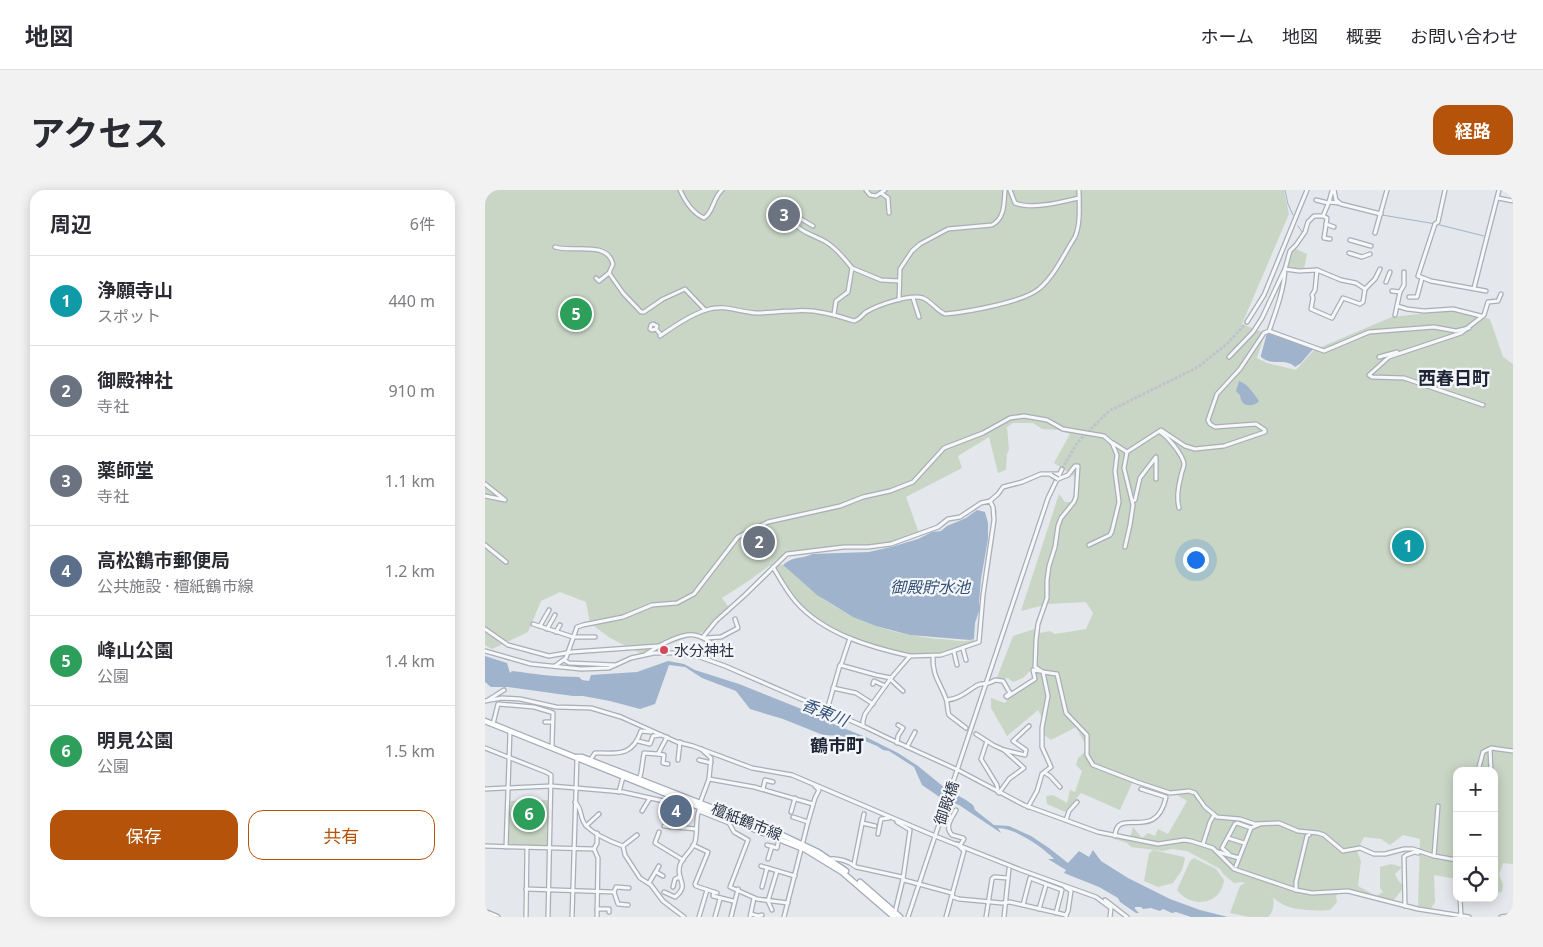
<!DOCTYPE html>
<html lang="ja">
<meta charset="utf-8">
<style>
body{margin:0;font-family:"Noto Sans","Noto Sans JP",sans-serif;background:#f2f2f3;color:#2b2b33}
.controls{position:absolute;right:15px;bottom:15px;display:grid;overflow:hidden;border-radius:10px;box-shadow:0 2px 12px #0003}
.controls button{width:45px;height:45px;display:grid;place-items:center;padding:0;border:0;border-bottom:1px solid #e1e1e2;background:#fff;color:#2b2b33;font:25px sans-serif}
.you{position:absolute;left:710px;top:369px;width:18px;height:18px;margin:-12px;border:4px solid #fff;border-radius:50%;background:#1a73e8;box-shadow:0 0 0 8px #1a73e833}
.badge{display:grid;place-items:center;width:32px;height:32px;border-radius:50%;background:#b45309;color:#fff;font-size:16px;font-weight:700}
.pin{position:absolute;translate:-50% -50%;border:2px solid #fff;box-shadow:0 1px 5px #0006}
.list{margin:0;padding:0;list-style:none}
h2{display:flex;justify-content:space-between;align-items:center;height:65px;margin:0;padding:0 20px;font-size:21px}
h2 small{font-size:16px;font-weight:400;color:#7c7c81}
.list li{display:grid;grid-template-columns:32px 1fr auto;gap:15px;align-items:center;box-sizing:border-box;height:90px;padding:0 20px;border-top:1px solid #e1e1e2}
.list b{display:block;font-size:19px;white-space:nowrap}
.list p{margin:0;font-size:16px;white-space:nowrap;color:#7c7c81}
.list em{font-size:16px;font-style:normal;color:#7c7c81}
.actions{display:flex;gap:10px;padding:15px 20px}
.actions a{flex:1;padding:11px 0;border:1px solid #b45309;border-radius:15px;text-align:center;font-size:18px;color:#b45309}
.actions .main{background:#b45309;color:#fff}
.icon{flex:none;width:28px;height:28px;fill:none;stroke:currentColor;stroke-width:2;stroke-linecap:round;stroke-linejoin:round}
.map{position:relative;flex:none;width:1028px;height:727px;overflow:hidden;border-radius:15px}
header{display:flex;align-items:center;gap:30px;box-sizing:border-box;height:70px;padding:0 25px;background:#fff;border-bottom:1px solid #e1e1e2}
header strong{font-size:24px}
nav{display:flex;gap:28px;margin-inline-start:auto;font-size:18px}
.intro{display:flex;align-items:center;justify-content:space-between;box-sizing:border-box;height:120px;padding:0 30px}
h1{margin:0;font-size:35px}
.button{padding:12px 22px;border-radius:15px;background:#b45309;color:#fff;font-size:18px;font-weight:700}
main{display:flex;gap:30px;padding:0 30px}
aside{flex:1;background:#fff;border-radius:15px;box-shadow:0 2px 12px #0003}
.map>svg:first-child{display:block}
.green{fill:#c9d6c5}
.water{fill:#9fb4cc}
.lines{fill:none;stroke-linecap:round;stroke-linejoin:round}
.stream{stroke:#9fb4cc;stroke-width:1}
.minor-tunnel{stroke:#bfc3cb;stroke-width:3;stroke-dasharray:3 1.5;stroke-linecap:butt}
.minor-casing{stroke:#a9aeb7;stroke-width:5.5}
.major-casing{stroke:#a3abb8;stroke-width:7}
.minor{stroke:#f7f8fa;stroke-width:3}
.major{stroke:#fff;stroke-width:4.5}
.minor-bridge-casing{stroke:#a9aeb7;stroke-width:5.5;stroke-linecap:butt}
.minor-bridge{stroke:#f7f8fa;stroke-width:3}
.poi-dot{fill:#d1495b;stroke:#f4f6f9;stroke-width:2}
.labels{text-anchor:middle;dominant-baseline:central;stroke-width:4.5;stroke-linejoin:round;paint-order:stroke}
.poi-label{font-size:15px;fill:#2b3445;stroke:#f4f6f9;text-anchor:start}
.street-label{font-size:15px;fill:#2b3445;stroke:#f4f6f9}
.water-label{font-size:16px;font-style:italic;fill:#34527a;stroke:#f4f6f9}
.quarter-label{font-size:18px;font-weight:bold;fill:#1d2536;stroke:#f4f6f9}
</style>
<header>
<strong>地図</strong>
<nav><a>ホーム</a><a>地図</a><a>概要</a><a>お問い合わせ</a></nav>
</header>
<div class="intro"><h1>アクセス</h1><a class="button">経路</a></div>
<main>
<aside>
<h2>周辺<small>6件</small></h2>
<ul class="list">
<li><span class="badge" style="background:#0f9aa8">1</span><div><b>浄願寺山</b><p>スポット</p></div><em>440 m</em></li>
<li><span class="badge" style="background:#6b7280">2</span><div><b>御殿神社</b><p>寺社</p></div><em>910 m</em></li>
<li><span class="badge" style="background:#6b7280">3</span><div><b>薬師堂</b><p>寺社</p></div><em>1.1 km</em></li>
<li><span class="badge" style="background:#5c6f8a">4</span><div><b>高松鶴市郵便局</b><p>公共施設 · 檀紙鶴市線</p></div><em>1.2 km</em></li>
<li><span class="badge" style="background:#2e9e5b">5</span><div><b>峰山公園</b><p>公園</p></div><em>1.4 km</em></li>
<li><span class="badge" style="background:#2e9e5b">6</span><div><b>明見公園</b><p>公園</p></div><em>1.5 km</em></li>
</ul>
<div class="actions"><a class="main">保存</a><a>共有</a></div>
</aside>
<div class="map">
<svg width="1028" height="727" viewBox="0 0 1028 727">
<rect width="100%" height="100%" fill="#e4e7ec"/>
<g class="green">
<path d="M0 0H799L804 24 757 134 780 143 772 168 782 173 811 180 829 160 907 127 970 120 1005 129 1018 167 1028 174V674L1018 673 1014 685 1018 694 1017 702 1009 703V581H972V689L949 685 950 712 945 720 933 717 935 649 918 645 905 655 896 649 879 647 872 661 876 671 873 696 891 706 898 702 895 698V677L906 674 917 677 910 684 913 690 919 697 908 711 856 700 851 706 852 712 845 720C831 721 806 721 794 712 788 708 786 704 778 701L788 706C789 714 789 721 783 727H764L745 723 755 696 760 693 756 692 749 693 738 684 735 679 702 661 687 659 678 661 646 657 642 653 627 648 645 649 648 637 657 648 663 643 670 646 673 639 683 644 702 611 684 600 649 589 635 620 596 603 580 622 562 614 561 606 568 605 582 613 585 600 590 602 597 581 591 575 593 568 603 559 591 537 566 550 559 545V531L553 520 522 546 506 518V508L520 513 524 508 551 489 546 480 538 488 528 492 523 488 511 490 528 446 550 439 555 443 565 441 570 444 601 439 608 423 601 412 563 414 536 421 574 304 580 312H586L590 304 589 286 569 273 585 244 573 240 557 239 548 233H528L522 237 524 260 522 264 521 280 513 283 504 247 473 266 477 278 421 307 434 343 411 351 387 357 342 358 296 367 265 390 237 408 246 420 221 441 157 464 125 448 105 433 101 412 75 402 56 411 43 442 7 459 0 455Z"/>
<polygon points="809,58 822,64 819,79 801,77 805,62"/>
<path d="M292 375H298C310 385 321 396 333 405 369 432 410 445 454 449 465 449 479 454 489 449L490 451 493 450V453C482 456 471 462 460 463 418 470 360 451 326 426 310 414 301 396 291 380Z"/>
<polygon points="64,610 63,655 22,655 24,611"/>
<polygon points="668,660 699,667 700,669 697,680 688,693 673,697 659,691 664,664"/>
<path d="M709 668 731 679 739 690C736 715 706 719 692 700L705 671Z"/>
</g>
<g class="water">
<path d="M782 143 828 159 816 173 810 177C800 167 788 177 776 167V165Z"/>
<path d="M754 191C762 193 769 204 774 211 770 216 764 216 759 214L756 210 755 205 751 201Z"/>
<path d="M492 320 500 322 503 333V349L496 389 494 413 495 418 490 433 489 449 485 450 425 445 391 436 368 427 332 405 298 375C310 365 315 370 327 364L384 362 406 357 433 349 447 342 456 341 462 336 481 328Z"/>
<path d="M0 466 22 473 25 483 27 481C50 484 72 487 94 487L97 490 104 491 106 485 152 482 183 471 199 474 210 480 254 494 319 520 334 528 383 548 413 563 433 576 460 598 481 610 488 615 490 620 509 635 524 636 546 646 564 658 583 673 594 661 604 667 608 660 616 671 643 688 685 709 715 720 743 727H706L691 722 687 723 678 719 675 721 666 718 658 719 656 717H650V719L654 723H651L635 712 633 708 614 697 579 683 581 680 563 669H569C558 657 530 638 513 638L516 643 474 615 456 608 437 595 429 577 404 561 398 560 392 556 380 551 356 546 338 545 298 529 265 519 251 501 217 488 200 477 184 475 170 514 155 519 125 511 98 506H88L23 497H6L0 492Z"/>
</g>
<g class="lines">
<g class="stream">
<polyline points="800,0 803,14 808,25"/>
<polyline points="897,25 951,34 999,46"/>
<polyline points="813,36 818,43"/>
<polyline points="496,312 505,310 506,308"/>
<polyline points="510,327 511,321"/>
<polyline points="455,333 461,328"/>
</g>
<polyline class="minor-tunnel" points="577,279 592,253 624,221 713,177 743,153 762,132"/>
<g class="minor-casing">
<g id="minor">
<path d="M195 0C200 11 207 23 219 28 228 23 228 8 237 0"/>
<polyline points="381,0 385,5 391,6 400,0"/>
<path d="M525 0 530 13C547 20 576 12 594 8"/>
<polyline points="849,0 851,10 856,14 896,24"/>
<polyline points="960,0 953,32 950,34 933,86 946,91 1001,101"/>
<polyline points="396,3 403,8 404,23"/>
<polyline points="1013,8 1028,11"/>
<polyline points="831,10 843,13"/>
<polyline points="844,12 847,1 849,1"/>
<polyline points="838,26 842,28 839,48 845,49"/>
<polyline points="841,34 849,37"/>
<path d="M328 36 311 26 306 27C313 43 328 44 341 52 351 58 360 69 367 78L363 102 351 111 349 124"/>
<polyline points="890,43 902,0"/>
<polyline points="865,50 886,56"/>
<path d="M70 57C87 63 122 50 128 74L124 83 138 103 156 122H159L178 109 200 99 220 120"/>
<polyline points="864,63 877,67 885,64"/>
<polyline points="367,78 396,90 414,91"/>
<polyline points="800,79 805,61 811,55 820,42 823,32 829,26 838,26 844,12 854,13"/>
<polyline points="832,80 830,100 827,105 828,108 826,119 847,128 858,108 875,114 878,112 880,99 890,89 895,79"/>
<polyline points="111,88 114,91 124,83"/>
<polyline points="901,92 905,82"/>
<polyline points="989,98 1014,0"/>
<polyline points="907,101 915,102 919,95 919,82"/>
<polyline points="924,107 932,107 937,88"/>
<polyline points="428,108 434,127"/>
<path d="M414 110 415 79 427 61 435 54 463 39 507 35C520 28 519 13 520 0"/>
<polyline points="912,116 922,119 939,121 968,119 996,126"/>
<polyline points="910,125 915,102"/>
<polyline points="762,132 779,105 822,0"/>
<polyline points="171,139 172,136 168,134 166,135 165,139 167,140 171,139 176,145"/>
<path d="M784 141C791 121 799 100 800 79L814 81 832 80 856 90 871 93 880 99"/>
<path d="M175 146C189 136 205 125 221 120 240 114 253 122 271 123 284 123 296 121 309 121 330 119 350 125 369 131 374 130 377 125 381 122 393 115 424 104 438 108 446 111 451 120 460 124 482 122 540 112 555 98 570 85 579 64 590 47 596 33 594 15 594 0"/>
<polyline points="744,167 768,142 777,128 799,81"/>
<polyline points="894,167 912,162"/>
<polyline points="998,215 919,188 887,187 884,185 904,167 976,143 999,125 1003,112 1013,111 1016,104"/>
<path d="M675 242C683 247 698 265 699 274 699 278 696 283 696 286 693 297 691 307 694 318"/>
<polyline points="628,253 642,262"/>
<polyline points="573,289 583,285 590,276 593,276 591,307 589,312 576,328 573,336 570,357 564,376 562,390 562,408 553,434 551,450 550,477 558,482 572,484 581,523 602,545 602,565 608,575 652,592 685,603 704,601 710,603 720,617 732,627 755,629 770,634 794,633 813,641 833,643 839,645 858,661 875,658 889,664 900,664 919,659 928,659 949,666 972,670"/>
<polyline points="0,294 20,310 0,306"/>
<polyline points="505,311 513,304 518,297 537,292 556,284 573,284"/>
<polyline points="648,311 650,310 655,288 671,267 671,289"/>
<polyline points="0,355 21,372"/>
<polyline points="640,357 645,335 648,315 639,278 642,262 676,240 700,256 710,259 739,256 780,242 780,240 771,234 730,237 725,234 723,230 732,204 755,179 779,143 784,141 839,161 884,142 949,137 971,141 984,138"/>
<path d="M288 377C295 389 302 402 311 412 339 444 385 457 425 466"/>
<polyline points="48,434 88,447"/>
<polyline points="55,436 64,420"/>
<polyline points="0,439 23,455 64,466 87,462 173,456"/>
<polyline points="62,439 70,425"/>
<polyline points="71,442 75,435"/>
<polyline points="88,447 110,447"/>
<polyline points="218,447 231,431 260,405 302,364 359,357 383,357 406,354 453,337 463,329 475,327 496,313 505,311 508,317 509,330 498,405 494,452 456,465 425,466 406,488 380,524 378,531 378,536"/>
<polyline points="220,448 236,447 253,438 250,429"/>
<polyline points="478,459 481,470"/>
<polyline points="0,461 46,474 96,479 124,478 146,468 169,463 188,463 212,466 240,476 378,536 405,549 473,580 539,615 613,642 673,654 699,650 706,651 728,658 749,679 811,700 827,703 863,701 933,719 984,727"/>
<polyline points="469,462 472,475"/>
<path d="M161 464C172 457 195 443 209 445 216 446 221 449 226 453"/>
<path d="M448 466C447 486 455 492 461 509 463 514 462 520 464 525L481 538"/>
<polyline points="79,470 84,473 130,475"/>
<polyline points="356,475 365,448"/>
<polyline points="70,476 81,468 92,437 98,435 138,427 167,415 192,413 209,404 253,347 283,332 355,316 378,307 405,301 428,292 459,258 498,243 525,228 539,226 562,230 578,239 619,246 627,253 632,265 630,281 634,312 627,341 625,345 604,355"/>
<polyline points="405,489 418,501"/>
<polyline points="388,494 389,491 400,496"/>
<polyline points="348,498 371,503 388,514"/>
<polyline points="3,510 19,500"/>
<path d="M462 510C474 509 481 502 491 496 496 492 502 496 510 490L518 491 525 503 521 506 522 507 550 489 548 480 555 481"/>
<polyline points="0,511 17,508 35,509 71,517 106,518 136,527 192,552 208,556 267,578 307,585 450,646 536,680 611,707 626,718 625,727"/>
<polyline points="342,520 355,475 391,485 406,488"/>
<polyline points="60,532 67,532"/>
<polyline points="8,534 13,514 49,517 66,522 68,523 67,557"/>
<polyline points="491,544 508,555 519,560 539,578 524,589 514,603"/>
<polyline points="153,551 165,554 168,546 176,545"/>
<polyline points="502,551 496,569 512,595 513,602"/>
<polyline points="412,553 413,546 418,538 413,535"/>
<polyline points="422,557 430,542"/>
<polyline points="0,558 61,582 66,585 63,727"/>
<polyline points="1005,559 1006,581"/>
<polyline points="519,560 540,565 541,560 528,551 544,536"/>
<polyline points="173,564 179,565 178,573 183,574"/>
<path d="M105 570 110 563C133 563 147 567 156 541L166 542"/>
<polyline points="193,570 195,552"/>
<polyline points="214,570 226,573"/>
<polyline points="993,581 998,562 1006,558 1028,561"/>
<polyline points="560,583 565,586 575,597"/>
<polyline points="154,589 156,583 159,563 173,564 182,547"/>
<polyline points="224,589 269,597 328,614"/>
<polyline points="0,599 66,596 91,598 138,602 201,616 203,616 204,612"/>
<polyline points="278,599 280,590 288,592"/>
<polyline points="134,602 138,587"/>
<path d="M90 612C96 617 95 624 98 631 103 642 126 652 138 656L140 665 155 688 166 695 178 711 199 727"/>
<polyline points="215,613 224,589 226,568 216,559"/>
<polyline points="543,617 552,601 557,584 566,577 557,557 557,538 563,506 558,482"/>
<path d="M471 620C467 628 459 637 467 645L478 648 479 649 475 655"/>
<polyline points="157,621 165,608"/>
<polyline points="214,621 244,633 249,642 263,650 245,697 272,709 303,713"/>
<polyline points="306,622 310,608"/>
<polyline points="308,627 323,632"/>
<polyline points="581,630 584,621 592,612"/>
<polyline points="1009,631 1009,651"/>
<polyline points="377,633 390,636"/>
<polyline points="101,636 114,624"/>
<polyline points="179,636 211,639"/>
<polyline points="185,637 189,614"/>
<polyline points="174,642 170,653 198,670"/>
<polyline points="393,644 396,629 404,628"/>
<path d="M630 646C632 615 671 654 681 607L656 599"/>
<polyline points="743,648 759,653"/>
<polyline points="718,654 725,632 729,625"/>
<polyline points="208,655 223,662 210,694 211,696 232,703"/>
<polyline points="282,655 292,658 294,648"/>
<polyline points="0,656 109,659 113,668 112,727"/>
<polyline points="138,656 152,645"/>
<polyline points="21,657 25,541"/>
<polyline points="109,659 112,653 112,643"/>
<polyline points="733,662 754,668"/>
<polyline points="744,664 737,658 750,634 752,633 766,638 775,634"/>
<polyline points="949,666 953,616"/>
<polyline points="283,669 287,656"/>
<path d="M344 669C353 668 364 671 371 677L417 687 419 690 467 703 468 707 474 709 517 713 525 712 581 725V727"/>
<polyline points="369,674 379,624"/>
<polyline points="276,676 310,686"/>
<polyline points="751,676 766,638"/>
<polyline points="171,682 178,686"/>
<polyline points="164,693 174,676"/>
<polyline points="188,697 190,689 195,687"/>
<polyline points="277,697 282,678"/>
<polyline points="580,697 586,701 583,721 581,725"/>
<polyline points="41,699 129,702 131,697 144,698"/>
<polyline points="811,700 811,692 822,646 824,645"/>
<polyline points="129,702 133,714 143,715"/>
<path d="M179 702 190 707C206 694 190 690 195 675 198 666 207 661 210 652 213 641 210 630 214 620"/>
<polyline points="229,702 228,706 248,711"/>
<polyline points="975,708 976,726"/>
<polyline points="620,710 642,727"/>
<polyline points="538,715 545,688 577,700 571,723"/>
<polyline points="920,716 919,667 921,665 930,662 933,663 934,661"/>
<polyline points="112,719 124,719 124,722"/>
<polyline points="554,719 561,695"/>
<polyline points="287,720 283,711 292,681"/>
<polyline points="410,722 418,689 425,640 412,632"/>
<polyline points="266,724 273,726 277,725"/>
<polyline points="41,727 42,657"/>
<polyline points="87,727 92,568"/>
<polyline points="214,727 222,700"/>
<polyline points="230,727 235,709"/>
<polyline points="246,727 253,699"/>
<polyline points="265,727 269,708"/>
<polyline points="299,727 323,632 330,608 334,600 330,596"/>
<polyline points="423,727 563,308 577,279"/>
<polyline points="461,727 479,661 472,654"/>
<polyline points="501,727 507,689 509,687 523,688"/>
<polyline points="519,727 524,679"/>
<polyline points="1016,727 1028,725"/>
</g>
</g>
<g class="major-casing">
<g id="major">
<polyline points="0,531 321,660 357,682 409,727"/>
<polyline points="92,567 97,567 297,645 333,662 361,681"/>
<polyline points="375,692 415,727"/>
<polyline points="0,722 12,727"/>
</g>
</g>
<use href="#minor" class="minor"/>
<use href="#major" class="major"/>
<g class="minor-bridge-casing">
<polyline id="minor-bridge" points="566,285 573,289"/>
</g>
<use href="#minor-bridge" class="minor-bridge"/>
</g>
<circle class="poi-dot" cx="179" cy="460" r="5"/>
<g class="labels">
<g class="poi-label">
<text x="189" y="460">水分神社</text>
</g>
<g class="street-label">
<text transform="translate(461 613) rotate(-71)">御殿橋</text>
<text transform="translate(262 631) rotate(22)">檀紙鶴市線</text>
</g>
<g class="water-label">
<text x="445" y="397">御殿貯水池</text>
<text transform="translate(340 522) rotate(22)">香東川</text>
</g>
<g class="quarter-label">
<text x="969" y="188">西春日町</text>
<text x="352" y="555">鶴市町</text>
</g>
</g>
</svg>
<div class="controls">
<button>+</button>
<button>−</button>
<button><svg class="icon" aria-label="locate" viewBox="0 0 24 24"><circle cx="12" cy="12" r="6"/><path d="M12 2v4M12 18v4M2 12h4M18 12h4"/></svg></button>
</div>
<div class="you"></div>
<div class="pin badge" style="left:923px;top:356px;background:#0f9aa8">1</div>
<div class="pin badge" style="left:274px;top:352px;background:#6b7280">2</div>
<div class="pin badge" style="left:299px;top:25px;background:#6b7280">3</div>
<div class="pin badge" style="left:191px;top:621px;background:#5c6f8a">4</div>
<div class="pin badge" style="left:91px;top:124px;background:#2e9e5b">5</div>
<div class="pin badge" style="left:44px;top:624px;background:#2e9e5b">6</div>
</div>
</main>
